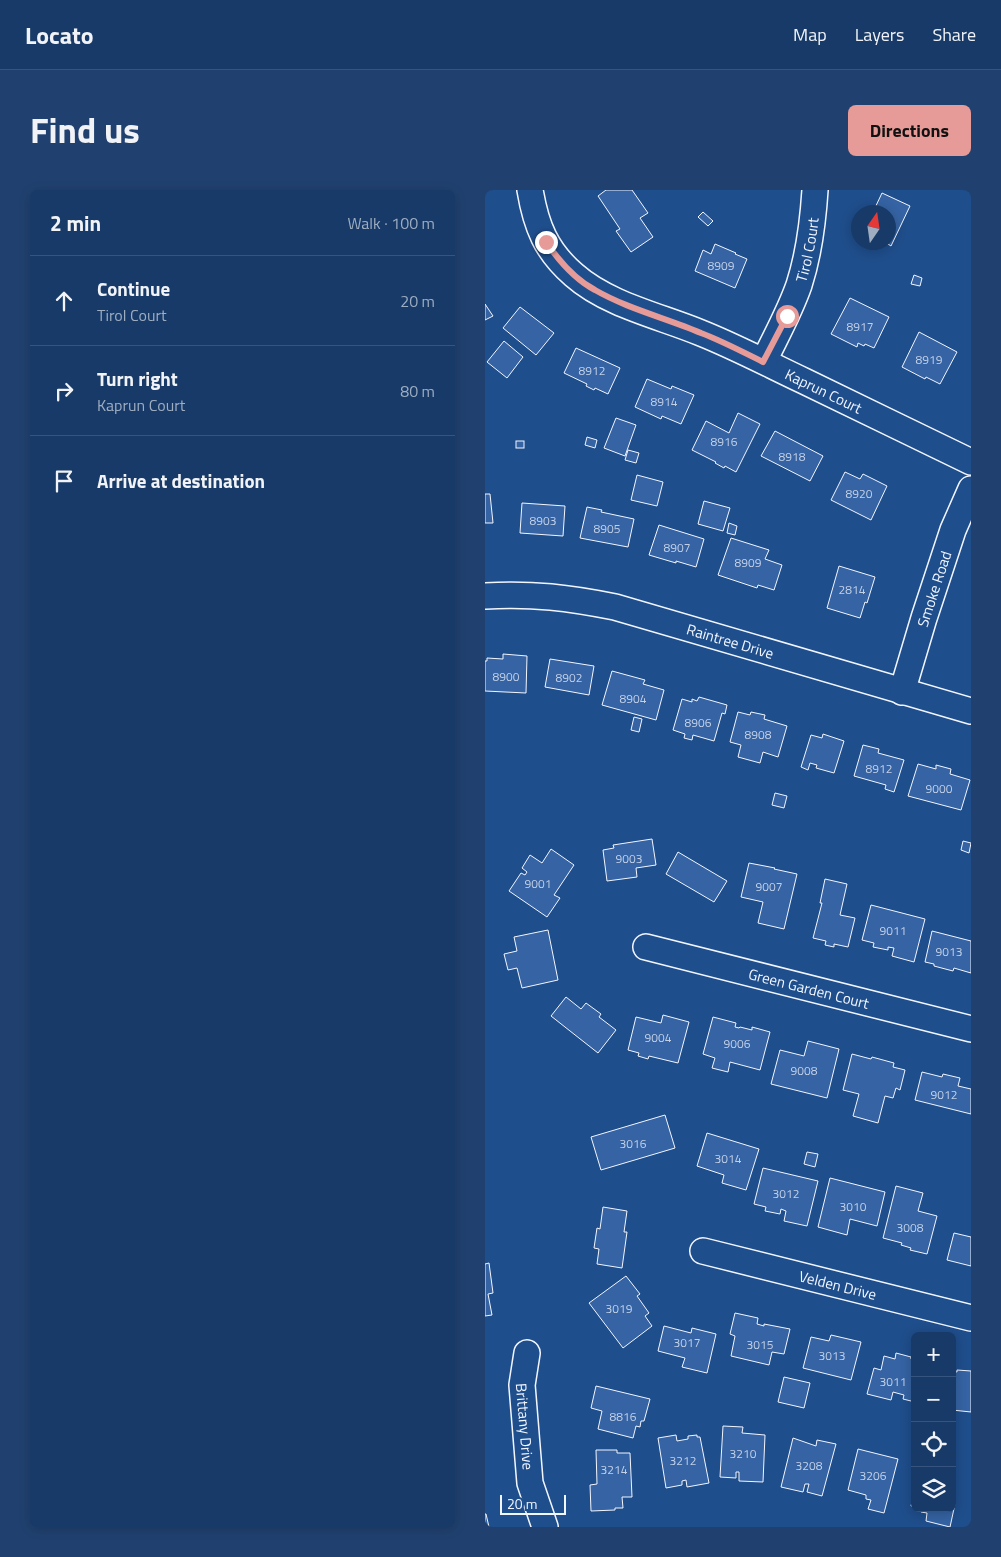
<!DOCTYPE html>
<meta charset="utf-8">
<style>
body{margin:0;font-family:"Titillium Web",sans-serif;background:#20416f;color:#f1f3f6}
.controls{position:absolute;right:15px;bottom:15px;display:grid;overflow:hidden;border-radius:8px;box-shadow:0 2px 12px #0003}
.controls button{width:45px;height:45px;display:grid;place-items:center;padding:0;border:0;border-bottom:1px solid #36547d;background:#173a69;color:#f1f3f6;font:25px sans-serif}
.compass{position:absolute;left:366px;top:15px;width:45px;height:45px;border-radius:50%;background:#173a69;box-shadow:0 2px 12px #0003;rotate:13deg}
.scale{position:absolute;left:15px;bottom:12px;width:66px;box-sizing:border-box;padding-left:5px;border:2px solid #f2f6ff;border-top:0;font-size:14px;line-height:18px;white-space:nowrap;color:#f2f6ff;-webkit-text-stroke:4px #1f4e8c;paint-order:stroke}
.stop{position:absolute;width:15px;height:15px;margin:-11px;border:4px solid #e69b98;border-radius:50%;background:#fff}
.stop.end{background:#e69b98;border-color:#fff;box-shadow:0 1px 5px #0008}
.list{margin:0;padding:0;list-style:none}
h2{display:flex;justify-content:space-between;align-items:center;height:65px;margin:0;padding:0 20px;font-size:21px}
h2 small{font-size:16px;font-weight:400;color:#9eadc0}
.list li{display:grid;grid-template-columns:32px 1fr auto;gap:15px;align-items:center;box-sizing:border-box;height:90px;padding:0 20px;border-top:1px solid #36547d}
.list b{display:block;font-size:19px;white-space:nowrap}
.list p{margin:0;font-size:16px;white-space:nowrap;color:#9eadc0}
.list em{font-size:16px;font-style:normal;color:#9eadc0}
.icon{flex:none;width:28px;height:28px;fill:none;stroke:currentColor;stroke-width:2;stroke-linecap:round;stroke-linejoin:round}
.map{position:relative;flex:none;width:486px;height:1337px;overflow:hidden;border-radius:8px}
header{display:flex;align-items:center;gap:30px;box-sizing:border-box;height:70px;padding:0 25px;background:#173a69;border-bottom:1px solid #36547d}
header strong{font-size:24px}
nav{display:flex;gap:28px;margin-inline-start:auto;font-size:18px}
.intro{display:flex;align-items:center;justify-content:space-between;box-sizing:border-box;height:120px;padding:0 30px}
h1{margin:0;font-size:35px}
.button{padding:12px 22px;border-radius:8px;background:#e69b98;color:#111;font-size:18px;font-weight:700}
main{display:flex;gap:30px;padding:0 30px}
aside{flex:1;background:#173a69;border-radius:8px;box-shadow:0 2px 12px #0003}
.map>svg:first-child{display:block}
.building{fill:#3563a3;stroke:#f2f6ff}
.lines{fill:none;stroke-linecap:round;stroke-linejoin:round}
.minor-casing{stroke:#f2f6ff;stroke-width:28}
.minor{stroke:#1f4e8c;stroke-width:25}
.route{stroke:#e69b98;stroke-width:6}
.labels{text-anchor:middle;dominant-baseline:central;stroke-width:4;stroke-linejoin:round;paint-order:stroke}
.number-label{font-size:12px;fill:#c3d1e8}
.street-label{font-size:15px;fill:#f2f6ff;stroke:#1f4e8c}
</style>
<header>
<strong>Locato</strong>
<nav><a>Map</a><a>Layers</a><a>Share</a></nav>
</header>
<div class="intro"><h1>Find us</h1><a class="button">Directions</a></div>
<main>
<aside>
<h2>2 min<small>Walk · 100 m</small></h2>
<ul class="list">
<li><svg class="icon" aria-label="ahead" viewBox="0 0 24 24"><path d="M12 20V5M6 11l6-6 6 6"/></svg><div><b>Continue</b><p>Tirol Court</p></div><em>20 m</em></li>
<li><svg class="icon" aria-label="right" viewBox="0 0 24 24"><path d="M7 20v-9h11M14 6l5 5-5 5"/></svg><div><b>Turn right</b><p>Kaprun Court</p></div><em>80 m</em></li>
<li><svg class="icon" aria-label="arrive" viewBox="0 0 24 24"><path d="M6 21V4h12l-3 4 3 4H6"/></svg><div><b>Arrive at destination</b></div></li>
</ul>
</aside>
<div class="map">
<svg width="486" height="1337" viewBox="0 0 486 1337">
<rect width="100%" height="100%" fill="#1f4e8c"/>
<g class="building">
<polygon points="121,0 147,0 163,23 155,28 168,47 146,62 131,41 135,39 113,6"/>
<polygon points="397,3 425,16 406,56 400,52 403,52 403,22 388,22"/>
<polygon points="218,22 228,31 223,36 213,27"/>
<polygon points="230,54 251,63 250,64 262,69 250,98 210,81 218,60 226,64"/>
<polygon points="429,85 437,88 435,96 426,94"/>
<polygon points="365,108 404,127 389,158 380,154 379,156 373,153 372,157 346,144"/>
<polygon points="0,114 8,126 0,130"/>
<polygon points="35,117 69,143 51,165 18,138"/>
<polygon points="434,142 472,162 455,194 441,187 440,189 417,177"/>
<polygon points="19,151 38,167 22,188 2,172"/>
<polygon points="91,158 135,178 123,204 110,198 109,200 101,196 102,194 79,183"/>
<polygon points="162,189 186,199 187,196 209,205 196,234 177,226 176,229 150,217"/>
<polygon points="253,223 275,234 251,282 240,276 239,278 230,273 231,272 207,260 221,231 244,243"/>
<polygon points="131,228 151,235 140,266 119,258"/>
<polygon points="290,241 338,266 325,291 276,266"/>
<polygon points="102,247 112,250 110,258 100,255"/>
<rect x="31" y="251" width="8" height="7"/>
<polygon points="143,260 154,263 151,273 140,270"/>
<polygon points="360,282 375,289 378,284 402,296 386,330 346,310"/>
<polygon points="152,285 178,292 172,316 146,310"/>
<polygon points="0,304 5,304 8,333 0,333"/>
<polygon points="219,311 245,318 238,341 213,334"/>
<polygon points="37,313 80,316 78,346 35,343"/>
<polygon points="102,317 117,320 116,322 149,329 143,357 95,348"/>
<polygon points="244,333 252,336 250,345 242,343"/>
<polygon points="174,335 219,349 211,377 191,371 191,373 164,365"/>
<polygon points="246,348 284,360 280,369 297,375 289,400 273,395 272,398 233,385"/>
<polygon points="354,376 390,387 382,413 380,412 375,428 342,418"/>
<polygon points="18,464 42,466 41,503 0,501 0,471 2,471 2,468 18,469"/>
<polygon points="65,469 109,476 104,505 60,497"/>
<polygon points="127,481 160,490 158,494 179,500 171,530 117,515"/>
<polygon points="214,507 242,515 240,524 237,523 229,551 208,545 207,550 199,548 200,544 188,540 197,509 207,512 207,509 212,511"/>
<polygon points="253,522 265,525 266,522 280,525 279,529 302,536 293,567 278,562 275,573 253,567 256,555 245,552"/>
<polygon points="149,527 157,529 154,542 146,540"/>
<polygon points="338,544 359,551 349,583 331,578 332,575 325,573 323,580 316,577 326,545 337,548"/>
<polygon points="378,555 394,559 393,563 419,570 409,602 400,599 401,595 369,586"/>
<polygon points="433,574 451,579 451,575 466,579 465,584 485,590 476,620 423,606"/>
<polygon points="290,603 302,606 299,618 287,615"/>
<polygon points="167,649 171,675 151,678 152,687 122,691 118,660 129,658 128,655"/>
<polygon points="478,651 486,653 484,663 476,660"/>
<polygon points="66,659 89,675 69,705 75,708 62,727 24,701 36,683 40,685 42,682 37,678 45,665 57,673"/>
<polygon points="193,662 242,691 229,712 181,684"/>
<polygon points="264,673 290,678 289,679 312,684 299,739 273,733 278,712 256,707"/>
<polygon points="340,689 362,694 355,725 370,728 363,757 349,754 349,757 340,755 341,751 328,748 337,713 335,713"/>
<polygon points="386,715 440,729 429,772 407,766 409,758 403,757 403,760 388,757 389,753 377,750"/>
<polygon points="63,740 73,790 37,798 32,778 23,780 19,764 32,761 29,747"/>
<polygon points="447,741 486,751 486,783 469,778 468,781 449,776 449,774 440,772"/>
<polygon points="81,807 96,819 101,813 116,824 114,827 131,840 113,863 66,826"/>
<polygon points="178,825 204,832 193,873 164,866 163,869 153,866 154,863 143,860 151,827 176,833"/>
<polygon points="228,827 251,833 250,837 254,838 255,837 267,840 267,837 285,842 275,880 245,872 243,882 227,878 230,868 218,864"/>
<polygon points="323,851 354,859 342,908 286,894 295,860 319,866"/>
<polygon points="367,864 386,869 387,867 409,873 408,877 420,880 415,900 411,898 408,908 400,906 393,933 368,926 374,904 358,900"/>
<polygon points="437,882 457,887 458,884 475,888 473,896 486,899 486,924 430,910"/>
<polygon points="180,925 190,958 116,980 106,947"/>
<polygon points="222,943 274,959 261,1000 237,993 239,985 212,976"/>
<polygon points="322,962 333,964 330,977 319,974"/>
<polygon points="278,978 333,991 322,1036 299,1031 301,1021 296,1019 295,1024 280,1021 281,1017 269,1014"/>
<polygon points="345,988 400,1002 392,1036 365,1029 362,1045 333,1037"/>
<polygon points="411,996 438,1003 433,1021 452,1026 442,1064 425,1060 426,1058 416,1055 417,1053 398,1048"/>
<polygon points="118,1017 142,1021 139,1042 142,1042 137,1078 112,1074 114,1059 109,1058 112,1038 115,1039"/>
<polygon points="469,1043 486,1047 486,1076 462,1070"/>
<polygon points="4,1073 8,1103 3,1104 7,1125 0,1126 0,1074"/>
<polygon points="141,1086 155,1104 152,1106 164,1123 160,1126 167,1136 138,1158 104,1113"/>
<polygon points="250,1123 273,1128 272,1134 279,1136 279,1134 305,1139 299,1164 287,1162 284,1175 246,1166 250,1146 245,1144"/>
<polygon points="179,1136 206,1143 207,1138 231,1144 222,1183 197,1177 200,1168 173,1161"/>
<polygon points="346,1145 376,1152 366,1190 318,1178 326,1147 344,1151"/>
<polygon points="411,1163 426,1167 426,1169 430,1170 430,1212 418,1209 419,1205 408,1202 406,1210 382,1204 389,1178 396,1180 399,1166 410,1169"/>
<polygon points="472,1180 486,1181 486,1222 467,1220 467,1181 472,1182"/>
<polygon points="299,1187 325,1193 319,1218 293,1212"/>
<polygon points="111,1196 165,1209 159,1231 156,1231 155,1237 151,1236 148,1248 113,1239 117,1221 106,1218"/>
<polygon points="238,1236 258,1237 257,1243 280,1245 278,1292 254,1291 254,1282 251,1282 251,1288 235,1287"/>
<polygon points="191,1245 192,1251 203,1249 203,1246 212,1245 212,1247 215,1247 224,1293 202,1297 201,1290 197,1291 197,1295 181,1298 173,1248"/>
<polygon points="308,1248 331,1256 332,1250 351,1254 337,1306 322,1302 324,1294 320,1294 318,1302 296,1297"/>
<polygon points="373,1259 413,1269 399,1323 383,1319 386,1310 381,1309 381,1305 363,1300"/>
<polygon points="111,1260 132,1260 132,1263 145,1263 147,1307 137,1307 138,1318 130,1318 130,1320 106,1321 105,1295 112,1294"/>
<polygon points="430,1298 430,1317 426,1316"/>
<polygon points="467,1314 470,1314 465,1337 441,1331 442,1323 436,1322 436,1318 467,1318"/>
<polygon points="0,1324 1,1324 4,1337 0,1337"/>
</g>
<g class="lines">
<g class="minor-casing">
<g id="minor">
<path id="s1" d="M45 0C51 36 61 61 89 85 123 115 175 126 216 143 251 157 285 175 319 191 375 218 430 245 486 272"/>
<path id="s2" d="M279 171C291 146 305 121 314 95 324 64 328 32 330 0"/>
<path id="s3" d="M0 406C47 403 85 408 130 417L486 521"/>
<path id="s4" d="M417 502 439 428 468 340 486 299"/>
<path id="s5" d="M161 757 486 839"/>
<path id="s6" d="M218 1061 486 1128"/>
<path id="s7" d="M42 1163 37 1195 45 1293 60 1337"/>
</g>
</g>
<use href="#minor" class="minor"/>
</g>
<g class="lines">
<path class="route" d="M61 52C74 71 89 89 110 100 143 119 181 128 216 143 237 151 258 162 278 172L302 126"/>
</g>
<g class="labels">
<g class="number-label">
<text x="236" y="75">8909</text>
<text x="375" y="136">8917</text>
<text x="444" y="169">8919</text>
<text x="107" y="180">8912</text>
<text x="179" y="211">8914</text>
<text x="239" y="251">8916</text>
<text x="307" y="266">8918</text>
<text x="374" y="303">8920</text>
<text x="58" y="330">8903</text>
<text x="122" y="338">8905</text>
<text x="192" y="357">8907</text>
<text x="263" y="372">8909</text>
<text x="367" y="399">2814</text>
<text x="21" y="486">8900</text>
<text x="84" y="487">8902</text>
<text x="148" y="508">8904</text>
<text x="213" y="532">8906</text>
<text x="273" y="544">8908</text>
<text x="394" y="578">8912</text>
<text x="454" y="598">9000</text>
<text x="144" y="668">9003</text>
<text x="53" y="693">9001</text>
<text x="284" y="696">9007</text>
<text x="408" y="740">9011</text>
<text x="464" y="761">9013</text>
<text x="173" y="847">9004</text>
<text x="252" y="853">9006</text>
<text x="319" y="880">9008</text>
<text x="459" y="904">9012</text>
<text x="148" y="953">3016</text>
<text x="243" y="968">3014</text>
<text x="301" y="1003">3012</text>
<text x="368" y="1016">3010</text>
<text x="425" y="1037">3008</text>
<text x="134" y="1118">3019</text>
<text x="202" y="1152">3017</text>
<text x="275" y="1154">3015</text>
<text x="347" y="1165">3013</text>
<text x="408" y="1191">3011</text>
<text x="138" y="1226">8816</text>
<text x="258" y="1263">3210</text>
<text x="198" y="1270">3212</text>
<text x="324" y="1275">3208</text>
<text x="129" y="1279">3214</text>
<text x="388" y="1285">3206</text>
</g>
<g class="street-label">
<text stroke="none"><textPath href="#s2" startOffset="120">Tirol Court</textPath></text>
<text stroke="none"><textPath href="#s1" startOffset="374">Kaprun Court</textPath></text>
<text stroke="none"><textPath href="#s4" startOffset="108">Smoke Road</textPath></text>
<text stroke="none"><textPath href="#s3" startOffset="251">Raintree Drive</textPath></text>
<text stroke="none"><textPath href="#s5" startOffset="168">Green Garden Court</textPath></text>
<text stroke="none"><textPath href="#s6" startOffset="139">Velden Drive</textPath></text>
<text stroke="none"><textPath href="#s7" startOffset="74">Brittany Drive</textPath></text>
</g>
</g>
</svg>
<div class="controls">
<button>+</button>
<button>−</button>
<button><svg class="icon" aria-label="locate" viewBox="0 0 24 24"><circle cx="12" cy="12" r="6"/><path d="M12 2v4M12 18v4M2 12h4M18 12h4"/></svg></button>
<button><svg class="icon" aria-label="layers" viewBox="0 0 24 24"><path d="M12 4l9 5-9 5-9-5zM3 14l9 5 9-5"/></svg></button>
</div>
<svg class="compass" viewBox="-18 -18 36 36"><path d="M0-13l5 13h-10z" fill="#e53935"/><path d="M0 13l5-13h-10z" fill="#9eadc0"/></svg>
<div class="scale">20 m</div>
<div class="stop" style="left:302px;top:126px"></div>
<div class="stop end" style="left:61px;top:52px"></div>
</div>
</main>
